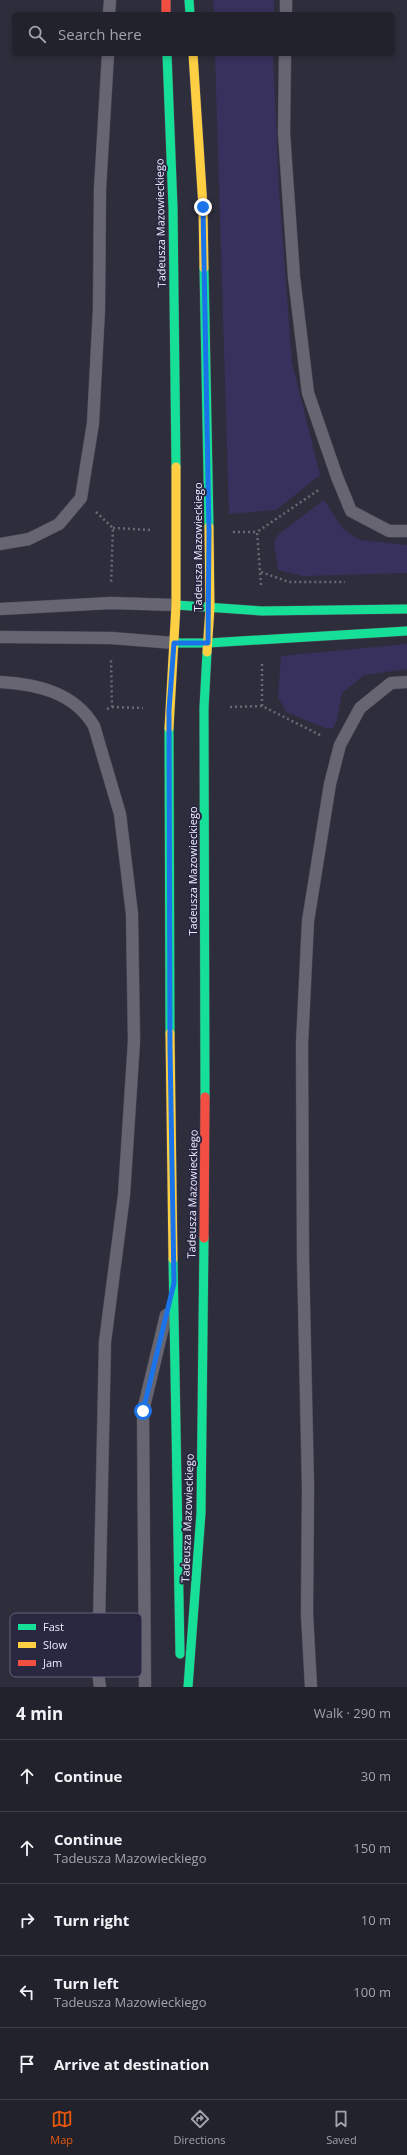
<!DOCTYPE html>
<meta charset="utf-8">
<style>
body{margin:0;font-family:"Open Sans",sans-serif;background:#2e2f38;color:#f1f3f6}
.stop{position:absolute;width:12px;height:12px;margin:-9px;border:3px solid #1a73e8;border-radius:50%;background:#fff}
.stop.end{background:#1a73e8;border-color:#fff;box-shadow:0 1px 4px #0008}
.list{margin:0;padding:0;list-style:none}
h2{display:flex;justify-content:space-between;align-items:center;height:52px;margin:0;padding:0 16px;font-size:17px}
h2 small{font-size:13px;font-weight:400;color:#a2a4a9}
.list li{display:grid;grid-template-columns:26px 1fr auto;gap:12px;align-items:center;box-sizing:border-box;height:72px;padding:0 16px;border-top:1px solid #3f3f48}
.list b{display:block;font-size:15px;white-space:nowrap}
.list p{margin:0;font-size:13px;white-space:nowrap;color:#a2a4a9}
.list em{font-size:13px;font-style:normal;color:#a2a4a9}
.icon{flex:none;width:22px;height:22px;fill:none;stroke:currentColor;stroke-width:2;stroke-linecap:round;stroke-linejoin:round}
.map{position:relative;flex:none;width:407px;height:1687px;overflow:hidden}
.search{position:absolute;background:#22222c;box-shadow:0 2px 6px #0003;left:12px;right:12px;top:12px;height:44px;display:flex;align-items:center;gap:10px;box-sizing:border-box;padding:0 14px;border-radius:6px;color:#a2a4a9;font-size:15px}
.sheet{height:412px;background:#22222c}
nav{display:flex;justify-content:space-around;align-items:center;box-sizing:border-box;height:56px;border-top:1px solid #3f3f48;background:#22222c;font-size:11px;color:#a2a4a9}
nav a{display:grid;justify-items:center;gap:2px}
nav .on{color:#ea580c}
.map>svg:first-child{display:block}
.green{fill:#38315d}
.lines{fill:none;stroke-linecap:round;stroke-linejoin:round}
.lane-casing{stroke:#4b4a56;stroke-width:13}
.fast-casing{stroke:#4b4a56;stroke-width:10}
.slow-casing{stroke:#4b4a56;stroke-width:10}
.jam-casing{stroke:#4b4a56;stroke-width:10}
.path{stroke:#6a6974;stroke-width:2.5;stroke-dasharray:2 3;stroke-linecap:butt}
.lane{stroke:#666571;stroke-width:12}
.fast{stroke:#16e098;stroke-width:9}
.slow{stroke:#ffcf43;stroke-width:9}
.jam{stroke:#f24e42;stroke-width:9}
.route{stroke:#1a73e8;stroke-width:5}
.labels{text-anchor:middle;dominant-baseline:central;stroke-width:4;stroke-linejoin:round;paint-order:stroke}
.street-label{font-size:11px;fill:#eeedff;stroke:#2a2741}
.key{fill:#2a2741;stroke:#65627a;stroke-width:1}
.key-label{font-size:11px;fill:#eeedff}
</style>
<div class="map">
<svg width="407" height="1687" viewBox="0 0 407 1687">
<rect width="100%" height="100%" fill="#2e2d3b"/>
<g class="green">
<polygon points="213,0 274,0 274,14 214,14"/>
<polygon points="215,54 273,54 279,190 292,363 320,475 276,510 229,514"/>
<polygon points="324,500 343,529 360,540 407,545 407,573 303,576 278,570 274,542 279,534"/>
<polygon points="407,644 407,669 364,675 342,693 337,720 333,728 325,728 286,712 278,697 281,656"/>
</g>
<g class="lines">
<g class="lane-casing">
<g id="lane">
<polyline points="109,14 110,0"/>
<polyline points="286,14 286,0"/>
<polyline points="285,54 284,133 294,277 308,393 337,477 351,511 389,531 407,531"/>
<polyline points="0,544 29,539 59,524 81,498 93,423 99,309 100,189 108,54"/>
<polyline points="0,609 111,603 176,605"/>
<polyline points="0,637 111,638 174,643"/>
<path d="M0 682C36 684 74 692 94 726L120 814 132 914 134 1041 124 1195 105 1342 98 1672 100 1687"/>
<polyline points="145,1687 143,1411 166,1315"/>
<polyline points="311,1687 307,1614 308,1487 303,1257 302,1044 308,921 330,784 340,745 360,708 391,683 407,682"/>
</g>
</g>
<g class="fast-casing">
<g id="fast">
<polyline points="189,0 190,14"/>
<polyline points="167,54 173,208 176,467"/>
<polyline points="204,268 209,527"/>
<polyline points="176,605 262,611 407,609"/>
<polyline points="174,643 208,643 407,631"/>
<polyline points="169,728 170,1033"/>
<polyline points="205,1097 204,708 207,652"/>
<polyline points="173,1259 180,1654"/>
<polyline points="188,1687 201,1513 204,1238"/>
</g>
</g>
<g class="slow-casing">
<g id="slow">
<polyline points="193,54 203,207 204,268"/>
<polyline points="207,652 210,608 209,527"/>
<polyline points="169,728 176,605 176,467"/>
<polyline points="170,1033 173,1259"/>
</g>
</g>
<g class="jam-casing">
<g id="jam">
<polyline points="166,0 166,14"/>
<polyline points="204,1238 205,1097"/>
</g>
</g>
<g class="path">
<polyline points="96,512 113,528 111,584"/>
<polyline points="113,528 152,530"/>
<polyline points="233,532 257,532"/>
<polyline points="261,572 289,582 345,582"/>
<polyline points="261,585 257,532 320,489"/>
<polyline points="262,664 262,706 322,736"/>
<polyline points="112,707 143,708"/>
<polyline points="230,707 262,706"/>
<polyline points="107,709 112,707 111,659"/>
</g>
<use href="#lane" class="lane"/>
<use href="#fast" class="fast"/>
<use href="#slow" class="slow"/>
<use href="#jam" class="jam"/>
</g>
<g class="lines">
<polyline class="route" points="143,1411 174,1283 170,1047 169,710 174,643 208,643 209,532 203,207"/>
</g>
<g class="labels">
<g class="street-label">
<text transform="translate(160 223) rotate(-91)">Tadeusza Mazowieckiego</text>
<text transform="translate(197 547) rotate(-90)">Tadeusza Mazowieckiego</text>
<text transform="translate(192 871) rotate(-90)">Tadeusza Mazowieckiego</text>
<text transform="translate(192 1194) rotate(-89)">Tadeusza Mazowieckiego</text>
<text transform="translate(187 1518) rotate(-88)">Tadeusza Mazowieckiego</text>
</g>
</g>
<rect x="10" y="1613" width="132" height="64" rx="6" class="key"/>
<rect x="18" y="1624" width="18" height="6" fill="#16e098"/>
<rect x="18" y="1642" width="18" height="6" fill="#ffcf43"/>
<rect x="18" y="1660" width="18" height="6" fill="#f24e42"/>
<g class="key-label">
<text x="43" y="1631">Fast</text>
<text x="43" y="1649">Slow</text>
<text x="43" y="1667">Jam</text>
</g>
</svg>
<div class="stop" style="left:143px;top:1411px"></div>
<div class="stop end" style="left:203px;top:207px"></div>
<div class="search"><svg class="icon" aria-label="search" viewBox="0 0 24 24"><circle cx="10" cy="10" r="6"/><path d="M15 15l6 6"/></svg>Search here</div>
</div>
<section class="sheet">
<h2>4 min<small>Walk · 290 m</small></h2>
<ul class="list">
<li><svg class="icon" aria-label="ahead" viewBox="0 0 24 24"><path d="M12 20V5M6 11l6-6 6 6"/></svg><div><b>Continue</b></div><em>30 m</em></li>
<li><svg class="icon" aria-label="ahead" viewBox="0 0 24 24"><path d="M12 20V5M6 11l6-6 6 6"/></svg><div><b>Continue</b><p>Tadeusza Mazowieckiego</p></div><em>150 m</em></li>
<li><svg class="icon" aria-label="right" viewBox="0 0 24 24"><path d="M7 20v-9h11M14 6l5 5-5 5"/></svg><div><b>Turn right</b></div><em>10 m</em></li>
<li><svg class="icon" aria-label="left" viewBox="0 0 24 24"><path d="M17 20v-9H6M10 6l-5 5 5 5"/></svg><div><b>Turn left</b><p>Tadeusza Mazowieckiego</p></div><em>100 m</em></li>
<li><svg class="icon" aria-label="arrive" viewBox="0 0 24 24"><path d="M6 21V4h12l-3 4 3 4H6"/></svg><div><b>Arrive at destination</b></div></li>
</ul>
</section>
<nav>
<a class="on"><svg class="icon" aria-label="map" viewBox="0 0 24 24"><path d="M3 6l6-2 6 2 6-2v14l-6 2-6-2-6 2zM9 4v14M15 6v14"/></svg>Map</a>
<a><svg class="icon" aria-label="directions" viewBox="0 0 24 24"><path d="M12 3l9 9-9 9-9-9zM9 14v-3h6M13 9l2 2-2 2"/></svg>Directions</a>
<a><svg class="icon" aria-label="saved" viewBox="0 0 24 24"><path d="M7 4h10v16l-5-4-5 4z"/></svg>Saved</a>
</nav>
